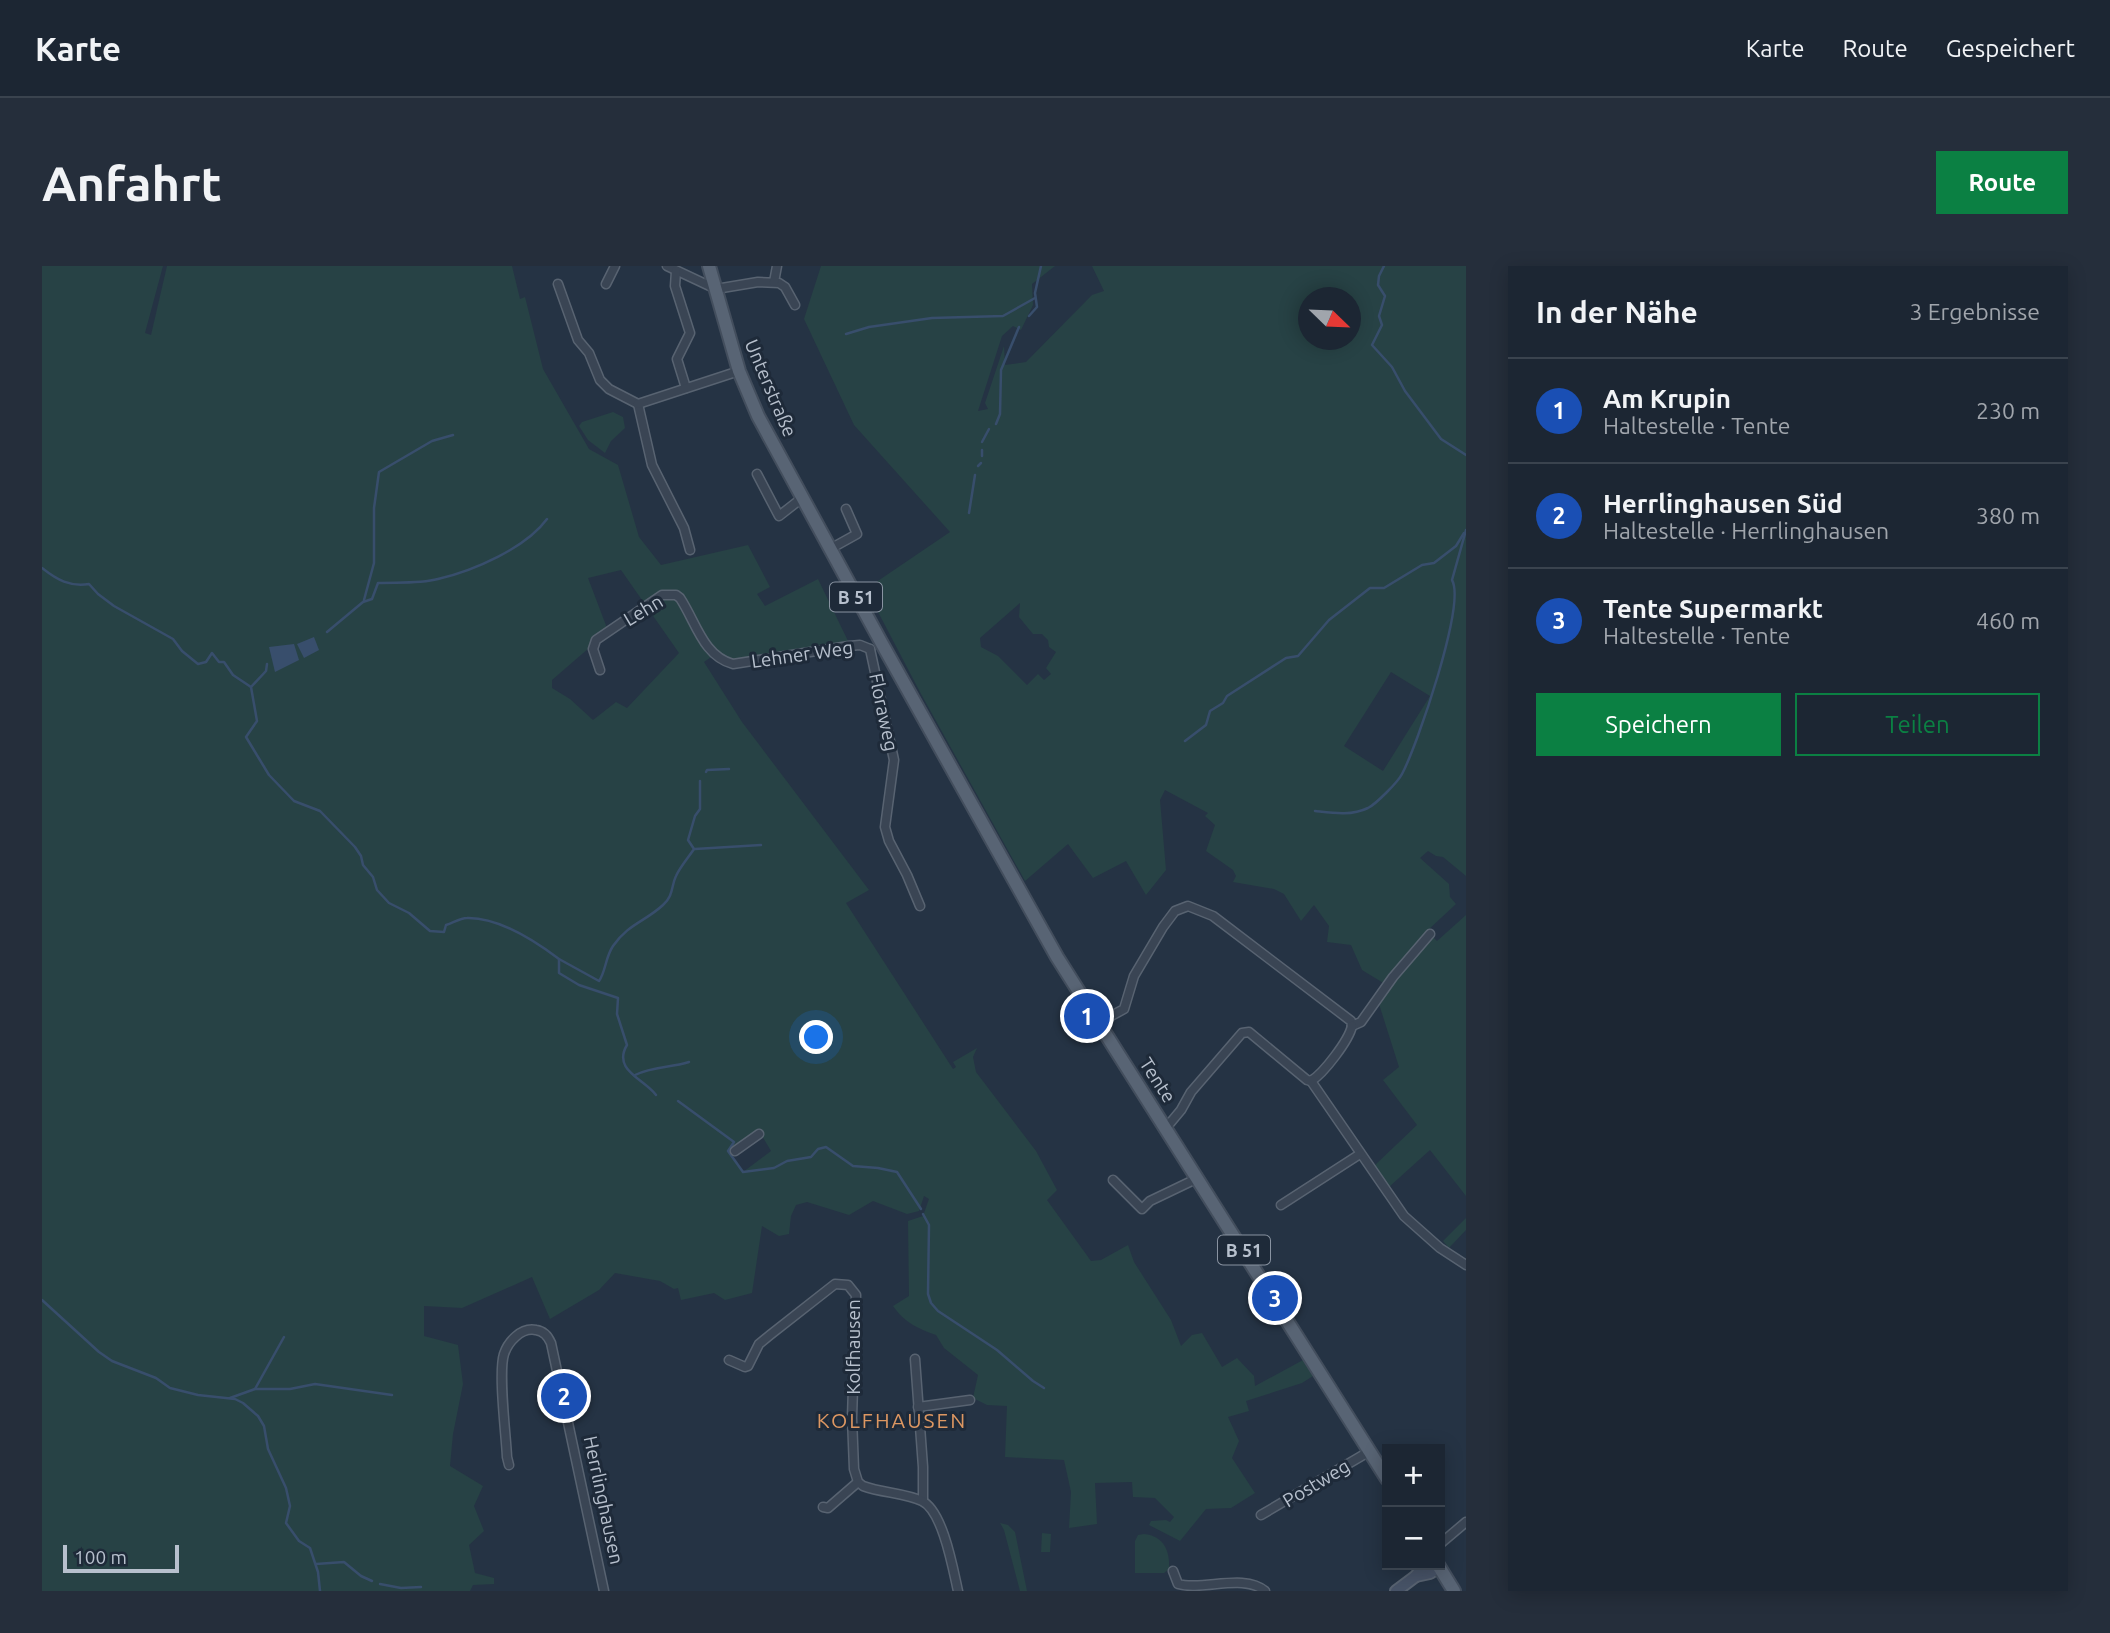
<!DOCTYPE html>
<html lang="de">
<meta charset="utf-8">
<style>
body{margin:0;font-family:Ubuntu,sans-serif;background:#252e3b;color:#f1f3f6}
.controls{position:absolute;right:21px;bottom:21px;display:grid;overflow:hidden;border-radius:0px;box-shadow:0 4px 18px #0003}
.controls button{width:63px;height:63px;display:grid;place-items:center;padding:0;border:0;border-bottom:2px solid #3a434e;background:#1c2633;color:#f1f3f6;font:35px sans-serif}
.compass{position:absolute;left:1256px;top:21px;width:63px;height:63px;border-radius:50%;background:#1c2633;box-shadow:0 4px 18px #0003;rotate:113deg}
.scale{position:absolute;left:21px;bottom:18px;width:116px;box-sizing:border-box;padding-left:7px;border:4px solid #b7c0cd;border-top:0;font-size:19px;line-height:24px;white-space:nowrap;color:#b7c0cd;-webkit-text-stroke:5px #1e2a39;paint-order:stroke}
.you{position:absolute;left:775px;top:772px;width:24px;height:24px;margin:-18px;border:5px solid #fff;border-radius:50%;background:#1a73e8;box-shadow:0 0 0 10px #1a73e833}
.badge{display:grid;place-items:center;width:46px;height:46px;border-radius:50%;background:#0b8043;color:#fff;font-size:23px;font-weight:700}
.pin{position:absolute;translate:-50% -50%;border:4px solid #fff;box-shadow:0 2px 7px #0006}
.list{margin:0;padding:0;list-style:none}
h2{display:flex;justify-content:space-between;align-items:center;height:91px;margin:0;padding:0 28px;font-size:30px}
h2 small{font-size:23px;font-weight:400;color:#a0a5ac}
.list li{display:grid;grid-template-columns:46px 1fr auto;gap:21px;align-items:center;box-sizing:border-box;height:105px;padding:0 28px;border-top:2px solid #3a434e}
.list b{display:block;font-size:26px;white-space:nowrap}
.list p{margin:0;font-size:23px;white-space:nowrap;color:#a0a5ac}
.list em{font-size:23px;font-style:normal;color:#a0a5ac}
.actions{display:flex;gap:14px;padding:21px 28px}
.actions a{flex:1;padding:16px 0;border:2px solid #0b8043;border-radius:0px;text-align:center;font-size:24px;color:#0b8043}
.actions .main{background:#0b8043;color:#fff}
.map{position:relative;flex:none;width:1424px;height:1325px;overflow:hidden;border-radius:0px}
header{display:flex;align-items:center;gap:42px;box-sizing:border-box;height:98px;padding:0 35px;background:#1c2633;border-bottom:2px solid #3a434e}
header strong{font-size:33px}
nav{display:flex;gap:38px;margin-inline-start:auto;font-size:24px}
.intro{display:flex;align-items:center;justify-content:space-between;box-sizing:border-box;height:168px;padding:0 42px}
h1{margin:0;font-size:49px}
.button{padding:18px 32px;border-radius:0px;background:#0b8043;color:#fff;font-size:24px;font-weight:700}
main{display:flex;gap:42px;padding:0 42px}
aside{flex:1;background:#1c2633;border-radius:0px;box-shadow:0 4px 18px #0003}
.map>svg:first-child{display:block}
.green{fill:#274245;fill-rule:evenodd}
.water{fill:#384e6c}
.lines{fill:none;stroke-linecap:round;stroke-linejoin:round}
.stream{stroke:#384e6c;stroke-width:2.5}
.street-casing{stroke:#586371;stroke-width:11}
.secondary-casing{stroke:#586371;stroke-width:14}
.primary-casing{stroke:#434e5d;stroke-width:16}
.street{stroke:#3a4554;stroke-width:8}
.secondary{stroke:#475367;stroke-width:10}
.primary{stroke:#586474;stroke-width:12}
.labels{text-anchor:middle;dominant-baseline:central;stroke-width:6;stroke-linejoin:round;paint-order:stroke}
.shield{fill:#1e2a39;stroke:#8993a1;stroke-width:2}
.shield-label{font-size:18px;font-weight:bold;fill:#b7c0cd}
.street-label{font-size:19px;fill:#b7c0cd;stroke:#1e2a39}
.neighbourhood-label{font-size:21px;letter-spacing:2px;fill:#dd9762;stroke:#1e2a39}
</style>
<header>
<strong>Karte</strong>
<nav><a>Karte</a><a>Route</a><a>Gespeichert</a></nav>
</header>
<div class="intro"><h1>Anfahrt</h1><a class="button">Route</a></div>
<main>
<div class="map">
<svg width="1424" height="1325" viewBox="0 0 1424 1325">
<rect width="100%" height="100%" fill="#253344"/>
<g class="green">
<path d="M0 0H121L103 67 109 69 125 0H470L478 33 483 31 501 103 547 183 576 199 597 271 619 299 706 279 728 321 715 328 723 340 776 313 807 377 693 394 675 387 662 396 700 456 827 624 804 637 911 803 914 801 911 796 935 782 931 791 934 806 994 885 1015 924 1005 934 1049 995 1059 994 1086 979 1092 996 1129 1054 1139 1080 1150 1069 1160 1067 1180 1101 1195 1092 1212 1110 1213 1120 1261 1094 1271 1110 1260 1117 1204 1135 1207 1145 1186 1151 1197 1175 1190 1192 1213 1227 1189 1242 1164 1243 1138 1275 1107 1259 1109 1255 1124 1254 1128 1256 1132 1251 1113 1232 1091 1231 1090 1216 1053 1217 1055 1258 1027 1262 1029 1226 1022 1194 963 1191 965 1140 945 1139 931 1132 936 1109 902 1082 894 1069C875 1062 863 1057 851 1040L867 1030 866 955 881 950 887 933 882 930 877 945 865 948 831 935 807 949 765 936 754 939 749 950 747 968 737 970 720 960 710 1027 683 1034 672 1027 639 1034 636 1022 632 1023 618 1015 573 1007 557 1024 508 1053 490 1011 420 1042 382 1040V1070L416 1079 421 1118 411 1168 408 1200 441 1220 432 1240 442 1265 427 1279 433 1307 452 1312V1318L431 1319 428 1325H0ZM579 304 637 387 585 442 574 436 551 454 528 433 510 422V414L547 382 548 377 565 362 546 312ZM720 870 729 885 701 906 690 891Z"/>
<path d="M779 0H1013L990 18 991 39 979 64 971 60 960 70 936 145 946 143 943 137 962 80 963 99 984 96 1050 29 1062 25 1050 0H1424V610L1401 591 1394 590 1386 585 1378 592 1407 618 1408 631 1414 638 1385 665 1395 675 1424 649V930L1388 884 1347 921 1332 900 1375 859 1341 814 1357 801 1337 738 1343 718 1320 704 1309 679 1285 676 1287 660 1272 639 1259 655 1242 628 1232 623 1191 616 1194 610 1191 604 1164 585 1173 559 1163 550 1166 547 1123 524 1118 534 1124 604 1104 629 1084 595 1051 612 1026 578 983 615 879 428 824 323 908 266 812 159 762 53ZM1266 32H1308V74H1266ZM978 337 977 351 991 368H1000L1006 374 1007 381 1014 386 1004 402 1009 408 1002 414 996 408 985 419 956 390 939 381 938 372ZM1349 406 1388 430 1341 505 1302 480Z"/>
<polygon points="571,146 581,151 583,162 569,175 563,187 546,174 537,160 540,156"/>
<polygon points="1424,952 1424,964 1407,982 1401,975"/>
<polygon points="958,1257 966,1259 973,1266 985,1325 978,1325 962,1264"/>
<polygon points="1000,1267 1009,1268 1008,1286 999,1286"/>
<path d="M1102 1268C1122 1270 1128 1285 1127 1303L1122 1307H1093V1275L1096 1269Z"/>
</g>
<g class="water">
<polygon points="272,371 277,384 262,392 255,378"/>
<polygon points="252,378 257,394 233,406 227,381"/>
</g>
<g class="lines">
<g class="stream">
<polyline points="1342,0 1337,10 1336,19 1343,30 1337,50 1340,59 1330,79 1350,101 1363,125 1399,173 1424,189"/>
<polyline points="987,50 995,41 993,27 999,0"/>
<polyline points="804,68 827,61 890,52 961,50 993,32"/>
<polyline points="954,158 958,148 959,104 977,61"/>
<polyline points="940,176 947,163"/>
<polyline points="940,190 940,184"/>
<polyline points="936,200 939,197"/>
<polyline points="927,247 933,209"/>
<path d="M0 302C15 314 28 321 47 318L56 328 72 340 131 373 140 385 156 398 164 396 170 387 177 396H182L191 409 209 421 215 455 204 471 227 509 252 535 278 545 313 581 319 590 321 599 331 611 335 624 347 637 367 647 388 665 402 666 404 659C411 657 418 652 425 652 457 651 493 675 517 693V707L537 719 576 732 575 748 585 779C570 804 602 813 614 829"/>
<polyline points="322,334 332,297 332,242 337,206 390,175 411,169"/>
<path d="M285 366 321 336 330 333 336 317C355 316 377 318 396 313 431 305 484 282 505 253"/>
<polyline points="209,421 224,405 225,398"/>
<polyline points="1143,475 1164,459 1168,445 1181,437 1185,430 1244,392 1256,390 1287,354 1328,322 1342,322 1380,299 1392,297 1414,280 1422,267"/>
<polyline points="664,506 665,504 687,503"/>
<path d="M1273 545C1291 547 1309 550 1326 542 1334 538 1356 516 1360 508 1375 480 1424 338 1410 314L1424 264"/>
<polyline points="653,583 719,579"/>
<path d="M517 693 557 715C564 705 563 692 571 680 586 658 604 655 621 639 632 629 629 620 634 610 638 601 646 592 652 583L646 574 653 550 658 543V515"/>
<path d="M593 809C611 800 628 802 647 796"/>
<polyline points="636,835 692,876 686,885 701,906 732,902 745,895 769,891 776,883 784,881 811,900 836,902 855,906 879,943"/>
<polyline points="881,948 887,959 886,1028 889,1037 896,1045 955,1084 991,1115 1002,1122"/>
<polyline points="0,1034 57,1086 70,1095 114,1112 128,1122 156,1129 193,1133 201,1137 216,1150 222,1160 226,1183 244,1222 248,1240 244,1257 257,1275 268,1282 276,1306 278,1325"/>
<polyline points="213,1123 242,1071"/>
<polyline points="188,1132 213,1123 248,1123 273,1118 350,1129"/>
<polyline points="274,1298 302,1296 319,1310 330,1315"/>
<polyline points="338,1318 359,1322 379,1321"/>
</g>
<g class="street-casing">
<g id="street">
<polyline points="625,0 674,23 716,16 737,17 743,21 753,39"/>
<polyline points="634,5 633,20 648,67 635,93 644,122"/>
<polyline points="732,16 735,0"/>
<polyline points="516,18 536,74 547,87 558,114 567,123 596,138"/>
<polyline points="564,18 573,0"/>
<polyline points="596,138 610,199 642,262 648,284"/>
<polyline points="596,138 697,105"/>
<polyline points="715,208 737,250 760,232"/>
<polyline points="788,283 815,268 804,243"/>
<polyline points="828,383 852,494 843,561 847,575 865,609 878,640"/>
<path d="M558 404 551 383 554 374 620 329H634L638 332C654 356 661 390 691 398L807 380 818 379 828 383"/>
<polyline points="1056,757 1082,743 1092,710 1121,661 1133,645 1146,640 1171,650 1309,755 1310,760"/>
<polyline points="1310,760 1319,756 1351,711 1388,668"/>
<polyline points="1269,815 1362,950 1398,982 1424,999"/>
<path d="M1124 862 1139 844 1149 826 1200 767 1207 766 1265 814 1269 815C1282 807 1307 774 1310 760"/>
<polyline points="693,885 717,868"/>
<polyline points="1071,914 1100,943 1108,935 1156,912"/>
<polyline points="1239,939 1318,888"/>
<polyline points="873,1093 881,1201 881,1235"/>
<path d="M687 1094 703 1101 706 1100 717 1078 728 1069 793 1018 806 1019 814 1029 810 1152 812 1203 816 1216 821 1220C840 1227 863 1227 880 1235 901 1245 911 1303 916 1325"/>
<polyline points="876,1141 928,1134"/>
<path d="M467 1199 465 1191C464 1168 456 1107 462 1088 466 1076 479 1061 494 1064 502 1065 506 1070 509 1077L562 1325"/>
<polyline points="781,1241 786,1242 816,1216"/>
<polyline points="1219,1249 1328,1185"/>
<polyline points="1398,1278 1424,1256"/>
<path d="M1131 1305 1136 1318C1161 1325 1202 1307 1223 1325"/>
</g>
</g>
<g class="secondary-casing">
<g id="secondary">
<polyline points="1374,1310 1388,1307 1397,1301"/>
<polyline points="1354,1325 1374,1310 1382,1299"/>
</g>
</g>
<g class="primary-casing">
<g id="primary">
<polyline points="667,0 697,105 716,150 839,376 1015,691 1345,1213"/>
<polyline points="1396,1299 1412,1325"/>
</g>
</g>
<use href="#street" class="street"/>
<use href="#secondary" class="secondary"/>
<use href="#primary" class="primary"/>
</g>
<g class="labels">
<g class="shield">
<rect x="788" y="316.5" width="52" height="29" rx="5"/>
<rect x="1176" y="969.5" width="52" height="29" rx="5"/>
</g>
<g class="shield-label">
<text x="814" y="331">B 51</text>
<text x="1202" y="984">B 51</text>
</g>
<g class="street-label">
<text transform="translate(729 122) rotate(67)">Unterstraße</text>
<text transform="translate(601 344) rotate(-31)">Lehn</text>
<text transform="translate(760 388) rotate(-8)">Lehner Weg</text>
<text transform="translate(842 446) rotate(78)">Floraweg</text>
<text transform="translate(1116 814) rotate(57)">Tente</text>
<text transform="translate(811 1081) rotate(-90)">Kolfhausen</text>
<text transform="translate(1274 1217) rotate(-31)">Postweg</text>
<text transform="translate(562 1234) rotate(78)">Herrlinghausen</text>
</g>
<g class="neighbourhood-label">
<text x="850" y="1154">KOLFHAUSEN</text>
</g>
</g>
</svg>
<div class="controls">
<button>+</button>
<button>−</button>
</div>
<svg class="compass" viewBox="-18 -18 36 36"><path d="M0-13l5 13h-10z" fill="#e53935"/><path d="M0 13l5-13h-10z" fill="#a0a5ac"/></svg>
<div class="scale">100 m</div>
<div class="you"></div>
<div class="pin badge" style="left:1045px;top:750px;background:#1a4fb4">1</div>
<div class="pin badge" style="left:522px;top:1130px;background:#1a4fb4">2</div>
<div class="pin badge" style="left:1233px;top:1032px;background:#1a4fb4">3</div>
</div>
<aside>
<h2>In der Nähe<small>3 Ergebnisse</small></h2>
<ul class="list">
<li><span class="badge" style="background:#1a4fb4">1</span><div><b>Am Krupin</b><p>Haltestelle · Tente</p></div><em>230 m</em></li>
<li><span class="badge" style="background:#1a4fb4">2</span><div><b>Herrlinghausen Süd</b><p>Haltestelle · Herrlinghausen</p></div><em>380 m</em></li>
<li><span class="badge" style="background:#1a4fb4">3</span><div><b>Tente Supermarkt</b><p>Haltestelle · Tente</p></div><em>460 m</em></li>
</ul>
<div class="actions"><a class="main">Speichern</a><a>Teilen</a></div>
</aside>
</main>
